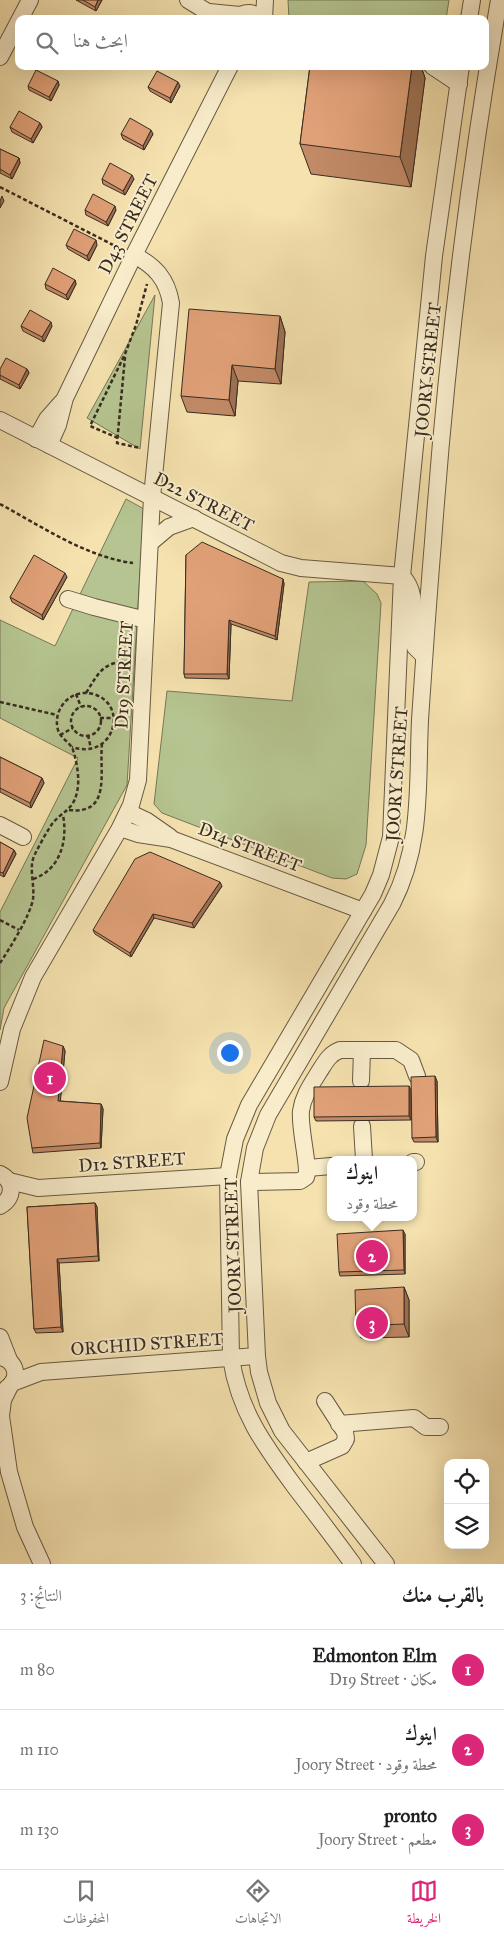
<!DOCTYPE html>
<html lang="ar">
<meta charset="utf-8">
<style>
body{margin:0;font-family:"IM FELL Great Primer",Amiri,serif;background:#f2f2f2;color:#202124;direction:rtl}
.controls{position:absolute;right:15px;bottom:15px;display:grid;overflow:hidden;border-radius:10px;box-shadow:0 5px 20px #0002}
.controls button{width:45px;height:45px;display:grid;place-items:center;padding:0;border:0;border-bottom:1px solid #e0e0e0;background:#fff;color:#202124;font:25px sans-serif}
.you{position:absolute;left:229px;top:1052px;width:18px;height:18px;margin:-12px;border:4px solid #fff;border-radius:50%;background:#1a73e8;box-shadow:0 0 0 8px #1a73e833}
.badge{display:grid;place-items:center;width:32px;height:32px;border-radius:50%;background:#db2777;color:#fff;font-size:16px;font-weight:700}
.pin{position:absolute;translate:-50% -50%;border:2px solid #fff;box-shadow:0 1px 5px #0006}
.popup{position:absolute;left:327px;top:1156px;width:90px;height:65px;box-sizing:border-box;display:grid;place-content:center;border-radius:10px;background:#fff;filter:drop-shadow(0 1px 4px #0005);font-size:16px;white-space:nowrap;color:#757577}
.popup b{font-size:19px;color:#202124}
.popup::after{content:'';position:absolute;left:50%;top:100%;margin-left:-10px;border:10px solid transparent;border-top-color:#fff}
.list{margin:0;padding:0;list-style:none}
h2{display:flex;justify-content:space-between;align-items:center;height:65px;margin:0;padding:0 20px;font-size:21px}
h2 small{font-size:16px;font-weight:400;color:#757577}
.list li{display:grid;grid-template-columns:32px 1fr auto;gap:15px;align-items:center;box-sizing:border-box;height:80px;padding:0 20px;border-top:1px solid #e0e0e0}
.list b{display:block;font-size:19px;white-space:nowrap}
.list p{margin:0;font-size:16px;white-space:nowrap;color:#757577}
.list em{font-size:16px;font-style:normal;color:#757577}
.icon{flex:none;width:28px;height:28px;fill:none;stroke:currentColor;stroke-width:2;stroke-linecap:round;stroke-linejoin:round}
.map{position:relative;flex:none;width:504px;height:1564px;overflow:hidden;direction:ltr}
.search{position:absolute;background:#fff;box-shadow:0 5px 20px #0002;left:15px;right:15px;top:15px;height:55px;display:flex;align-items:center;gap:12px;box-sizing:border-box;padding:0 18px;border-radius:10px;color:#757577;font-size:19px}
.sheet{height:305px;background:#fff}
nav{display:flex;justify-content:space-around;align-items:center;box-sizing:border-box;height:70px;border-top:1px solid #e0e0e0;background:#fff;font-size:14px;color:#757577}
nav a{display:grid;justify-items:center;gap:2px}
nav .on{color:#db2777}
.map>svg:first-child{display:block}
.green{fill:#b5c490;stroke:#767858}
.lines{fill:none;stroke-linecap:round;stroke-linejoin:round}
.minor-casing{stroke:#675a44;stroke-width:18}
.path{stroke:#382c20;stroke-width:2.5;stroke-dasharray:4 2.5;stroke-linecap:butt}
.minor{stroke:#f8eccb;stroke-width:16}
.wall{fill:#c28a67;stroke:#382c20}
.shaded-wall{fill:#9e7154;stroke:#382c20}
.building{fill:#e1a178;stroke:#382c20}
.labels{text-anchor:middle;dominant-baseline:central;stroke-width:4;stroke-linejoin:round;paint-order:stroke}
.street-label{font-size:18px;fill:#382c20;stroke:#f8eccb}
</style>
<div class="map">
<svg width="504" height="1564" viewBox="0 0 504 1564">
<rect width="100%" height="100%" fill="#f5e2af"/>
<filter id="stains"><feTurbulence type="fractalNoise" baseFrequency=".004" numOctaves="4"/><feColorMatrix values="0 0 0 0 .2 0 0 0 0 .09 0 0 0 0 .02 0 0 0 .5 -.17"/></filter>
<radialGradient id="worn" r=".72"><stop offset=".6" stop-color="#630" stop-opacity="0"/><stop offset="1" stop-color="#630" stop-opacity=".3"/></radialGradient>
<g class="green">
<polygon points="288,0 449,0 446,19 289,19"/>
<polygon points="155,295 140,449 87,418"/>
<polygon points="126,499 144,509 127,785 4,1008 0,1030 0,912 78,758 0,718 0,620 55,646"/>
<polygon points="363,581 377,594 381,603 366,845 357,874 346,879 332,878 162,813 154,804 167,691 292,701 309,582"/>
</g>
<g class="lines">
<g class="minor-casing">
<g id="minor">
<polyline points="188,0 219,19"/>
<polyline points="209,12 240,15"/>
<polyline points="20,19 30,0"/>
<path d="M235 19C244 11 253 11 262 19"/>
<polyline points="264,19 265,0"/>
<polyline points="469,19 472,0"/>
<polyline points="0,57 19,21"/>
<polyline points="432,66 459,84"/>
<path d="M0 420 281 563 301 568 402 576C420 595 410 618 413 642L415 647 424 656"/>
<polyline points="36,439 47,419 62,402"/>
<polyline points="49,445 58,425 65,398 134,255 230,66"/>
<polyline points="150,543 169,527 194,518"/>
<polyline points="68,599 94,607 146,620"/>
<polyline points="128,812 147,821 170,837"/>
<polyline points="0,825 23,837"/>
<polyline points="120,828 138,834 171,839 363,911"/>
<polyline points="361,1081 362,1050"/>
<path d="M0 1082 12 1029 33 977 120 828 131 805 138 780 152 497 171 303C167 279 155 266 134 255"/>
<polyline points="362,1126 364,1160"/>
<polyline points="413,1162 416,1162"/>
<polyline points="308,1168 331,1166"/>
<path d="M0 1174C15 1181 14 1198 0 1206"/>
<polyline points="9,1181 38,1188 228,1176"/>
<path d="M249 1182 300 1181 306 1177C310 1168 299 1128 301 1111 303 1096 311 1085 319 1072 325 1063 329 1054 340 1050H396L411 1060 417 1076"/>
<polyline points="0,1337 9,1360"/>
<path d="M0 1357C16 1360 21 1378 7 1388"/>
<polyline points="12,1383 41,1372 257,1356"/>
<polyline points="10,1386 3,1400 1,1416 9,1472 25,1527 42,1564"/>
<polyline points="339,1424 414,1418 426,1427 440,1427"/>
<polyline points="306,1462 342,1446 346,1439 345,1432 325,1401"/>
<path d="M353 1564C334 1538 315 1513 295 1487 264 1445 239 1411 231 1358L228 1176 235 1139 249 1105 373 894 381 875 391 837 402 576 434 256 461 66"/>
<path d="M386 1564 282 1431 268 1403 259 1372 257 1356 249 1182 255 1148 268 1115 392 904C423 844 417 785 420 720 424 661 428 601 433 542 446 360 468 179 499 0"/>
</g>
</g>
<g class="path">
<polyline points="0,187 121,249"/>
<polyline points="125,357 117,443 140,448"/>
<polyline points="118,438 90,426 125,354 136,325 147,284"/>
<path d="M0 504C41 526 86 557 133 563"/>
<path d="M86 693C98 674 103 661 128 662"/>
<polyline points="76,694 81,707"/>
<polyline points="0,702 57,715"/>
<circle cx="86" cy="721" r="15"/>
<polyline points="100,718 113,718"/>
<polyline points="114,725 125,726"/>
<polyline points="60,735 73,728"/>
<polyline points="88,735 91,749"/>
<path d="M69 810C112 815 99 772 102 744"/>
<path d="M33 879C60 870 68 841 63 815"/>
<polyline points="0,920 19,930"/>
<path d="M0 963C10 948 30 916 33 899 35 884 28 867 35 854 40 844 46 833 52 824 62 811 73 811 77 792 80 779 77 763 73 750 71 743 61 739 58 730 52 709 71 688 93 694 130 704 114 761 72 747"/>
</g>
<use href="#minor" class="minor"/>
</g>
<g class="wall">
<polygon points="76,0 102,0 96,11"/>
<polygon points="310,66 421,66 425,78 411,187 311,174 300,144"/>
<polygon points="58,81 59,85 51,101 29,90 28,86"/>
<polygon points="180,86 171,103 150,91 148,87"/>
<polygon points="40,123 42,127 33,143 12,132 10,127"/>
<polygon points="121,134 153,134 144,150 123,139"/>
<polygon points="0,149 19,158 20,163 12,179 0,173"/>
<polygon points="102,179 134,179 125,195 103,184"/>
<polygon points="85,210 116,210 108,226 86,215"/>
<polygon points="66,245 97,245 89,261 68,249"/>
<polygon points="75,280 76,284 68,300 46,289 45,284"/>
<polygon points="280,316 285,332 281,384 238,381 235,416 187,412 181,396"/>
<polygon points="21,326 52,326 44,342 23,331"/>
<polygon points="0,369 27,369 29,373 20,389 0,379"/>
<polygon points="186,555 283,579 284,584 277,640 231,624 229,679 185,678 184,674"/>
<polygon points="67,577 43,620 12,602 10,597"/>
<polygon points="0,757 42,778 44,783 31,808 0,792"/>
<polygon points="0,842 14,850 16,854 4,877 0,875"/>
<polygon points="222,886 194,928 154,918 131,957 95,934 93,930"/>
<polygon points="63,1046 65,1051 60,1101 101,1104 103,1109 101,1148 33,1153 32,1148"/>
<polygon points="437,1081 438,1142 414,1142 412,1138"/>
<polygon points="411,1090 411,1120 316,1121 314,1117"/>
<polygon points="95,1203 97,1207 99,1261 59,1263 63,1332 36,1333 34,1329 27,1207"/>
<polygon points="405,1234 405,1274 340,1276 339,1272"/>
<polygon points="404,1287 409,1300 409,1337 361,1338 356,1326"/>
</g>
<g class="shaded-wall">
<polygon points="98,0 102,0 96,11 95,7"/>
<polygon points="412,66 421,66 425,78 411,187 400,157"/>
<polygon points="58,81 59,85 51,101 49,97"/>
<polygon points="178,82 180,86 171,103 170,98"/>
<polygon points="40,123 42,127 33,143 31,139"/>
<polygon points="151,130 153,134 144,150 143,146"/>
<polygon points="19,158 20,163 12,179 10,175"/>
<polygon points="132,175 134,179 125,195 123,191"/>
<polygon points="2,196 4,201 0,208 0,201"/>
<polygon points="115,206 116,210 108,226 106,222"/>
<polygon points="96,240 97,245 89,261 87,256"/>
<polygon points="75,280 76,284 68,300 66,295"/>
<polygon points="280,316 285,332 281,384 275,369"/>
<polygon points="51,322 52,326 44,342 42,337"/>
<polygon points="232,365 238,381 235,416 229,400"/>
<polygon points="27,369 29,373 20,389 19,385"/>
<polygon points="65,573 67,577 43,620 42,615"/>
<polygon points="283,579 284,584 277,640 275,636"/>
<polygon points="229,620 231,624 229,679 227,674"/>
<polygon points="42,778 44,783 31,808 30,803"/>
<polygon points="14,850 16,854 4,877 3,873"/>
<polygon points="220,882 222,886 194,928 192,923"/>
<polygon points="153,914 154,918 131,957 130,953"/>
<polygon points="63,1046 65,1051 60,1105 58,1101"/>
<polygon points="435,1076 437,1081 438,1142 436,1137"/>
<polygon points="409,1086 411,1090 411,1120 409,1116"/>
<polygon points="101,1104 103,1109 101,1148 100,1143"/>
<polygon points="95,1203 97,1207 99,1261 98,1256"/>
<polygon points="403,1230 405,1234 405,1274 404,1270"/>
<polygon points="57,1259 59,1263 63,1332 61,1327"/>
<polygon points="404,1287 409,1300 409,1337 404,1324"/>
</g>
<g class="building">
<polygon points="83,0 98,0 95,7"/>
<polygon points="310,66 412,66 400,157 300,144"/>
<polygon points="36,70 58,81 49,97 28,86"/>
<polygon points="157,71 178,82 170,98 148,87"/>
<polygon points="19,111 40,123 31,139 10,127"/>
<polygon points="130,118 151,130 143,146 121,134"/>
<polygon points="0,149 19,158 10,175 0,169"/>
<polygon points="110,163 132,175 123,191 102,179"/>
<polygon points="93,194 115,206 106,222 85,210"/>
<polygon points="74,229 96,240 87,256 66,245"/>
<polygon points="53,268 75,280 66,295 45,284"/>
<polygon points="189,309 280,316 275,369 232,365 229,400 181,396"/>
<polygon points="30,310 51,322 42,337 21,326"/>
<polygon points="6,358 27,369 19,385 0,375 0,369"/>
<polygon points="202,542 283,579 275,636 229,620 227,674 184,674 186,555"/>
<polygon points="34,555 65,573 42,615 10,597"/>
<polygon points="0,757 42,778 30,803 0,788"/>
<polygon points="0,842 14,850 3,873 0,872"/>
<polygon points="150,852 220,882 192,923 153,914 130,953 93,930 135,859"/>
<polygon points="44,1040 63,1046 58,1101 101,1104 100,1143 32,1148 27,1118"/>
<polygon points="435,1076 436,1137 412,1138 411,1077"/>
<polygon points="409,1086 409,1116 314,1117 314,1087"/>
<polygon points="95,1203 98,1256 57,1259 61,1327 34,1329 27,1207"/>
<polygon points="403,1230 404,1270 339,1272 337,1234"/>
<polygon points="404,1287 404,1324 356,1326 355,1290"/>
</g>
<g class="labels">
<g class="street-label">
<text transform="translate(128 224) rotate(-63)">D43 STREET</text>
<text transform="translate(428 370) rotate(-84)">JOORY STREET</text>
<text transform="translate(204 502) rotate(27)">D22 STREET</text>
<text transform="translate(124 675) rotate(-87)">D19 STREET</text>
<text transform="translate(397 774) rotate(-86)">JOORY STREET</text>
<text transform="translate(250 847) rotate(21)">D14 STREET</text>
<text transform="translate(132 1162) rotate(-4)">D12 STREET</text>
<text transform="translate(233 1245) rotate(-92)">JOORY STREET</text>
<text transform="translate(147 1344) rotate(-4)">ORCHID STREET</text>
</g>
</g>
<rect width="100%" height="100%" filter="url(#stains)"/>
<rect width="100%" height="100%" fill="url(#worn)"/>
</svg>
<div class="controls">
<button><svg class="icon" aria-label="locate" viewBox="0 0 24 24"><circle cx="12" cy="12" r="6"/><path d="M12 2v4M12 18v4M2 12h4M18 12h4"/></svg></button>
<button><svg class="icon" aria-label="layers" viewBox="0 0 24 24"><path d="M12 4l9 5-9 5-9-5zM3 14l9 5 9-5"/></svg></button>
</div>
<div class="you"></div>
<div class="pin badge" style="left:50px;top:1078px">1</div>
<div class="pin badge" style="left:372px;top:1256px">2</div>
<div class="popup"><b>اينوك</b>محطة وقود</div>
<div class="pin badge" style="left:372px;top:1323px">3</div>
<div class="search"><svg class="icon" aria-label="search" viewBox="0 0 24 24"><circle cx="10" cy="10" r="6"/><path d="M15 15l6 6"/></svg>ابحث هنا</div>
</div>
<section class="sheet">
<h2>بالقرب منك<small>النتائج: 3</small></h2>
<ul class="list">
<li><span class="badge">1</span><div><b>Edmonton Elm</b><p>مكان · D19 Street</p></div><em>80 m</em></li>
<li><span class="badge">2</span><div><b>اينوك</b><p>محطة وقود · Joory Street</p></div><em>110 m</em></li>
<li><span class="badge">3</span><div><b>pronto</b><p>مطعم · Joory Street</p></div><em>130 m</em></li>
</ul>
</section>
<nav>
<a class="on"><svg class="icon" aria-label="map" viewBox="0 0 24 24"><path d="M3 6l6-2 6 2 6-2v14l-6 2-6-2-6 2zM9 4v14M15 6v14"/></svg>الخريطة</a>
<a><svg class="icon" aria-label="directions" viewBox="0 0 24 24"><path d="M12 3l9 9-9 9-9-9zM9 14v-3h6M13 9l2 2-2 2"/></svg>الاتجاهات</a>
<a><svg class="icon" aria-label="saved" viewBox="0 0 24 24"><path d="M7 4h10v16l-5-4-5 4z"/></svg>المحفوظات</a>
</nav>
